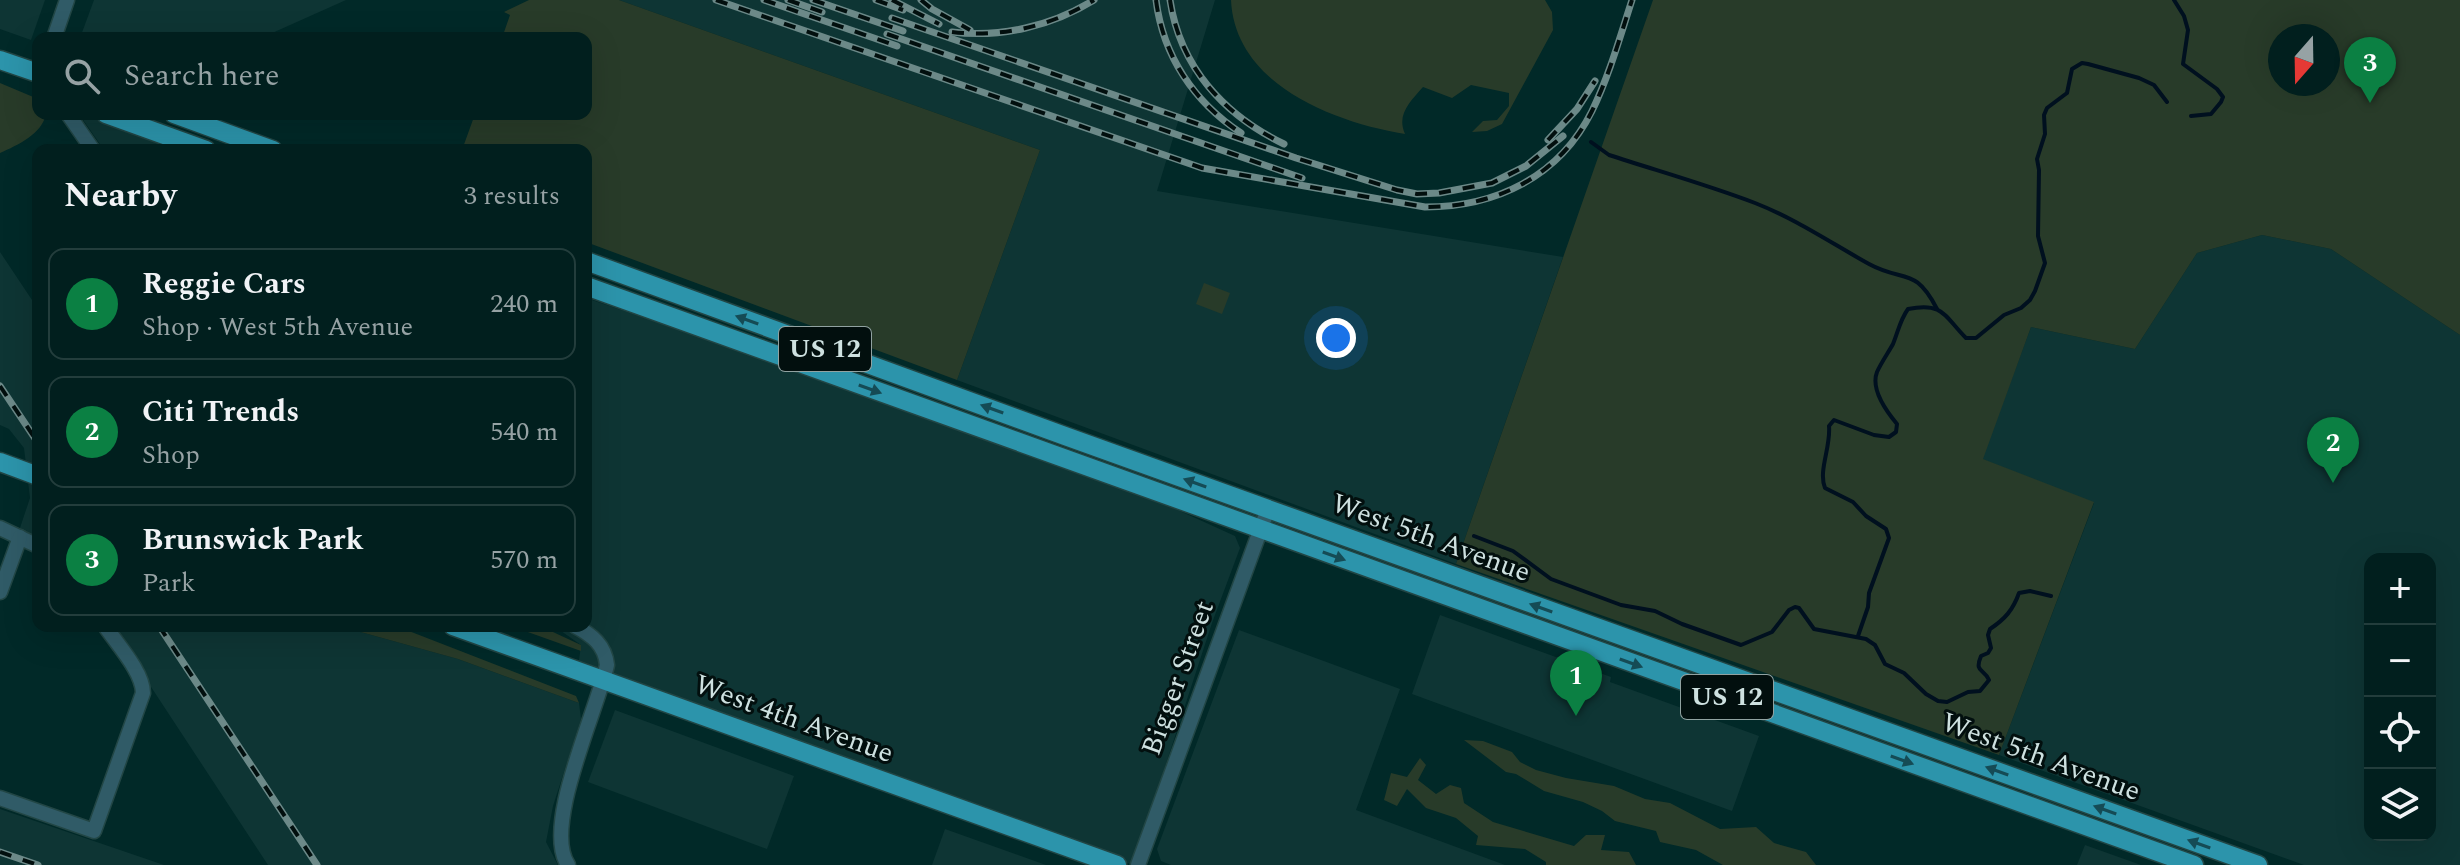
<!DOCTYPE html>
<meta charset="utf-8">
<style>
body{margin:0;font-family:Spectral,serif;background:#0b2727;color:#f1f3f6}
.controls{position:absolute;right:24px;bottom:24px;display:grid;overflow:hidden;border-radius:16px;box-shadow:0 8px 32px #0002}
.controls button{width:72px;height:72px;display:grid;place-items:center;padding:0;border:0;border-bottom:2px solid #233d3c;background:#011f1e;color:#f1f3f6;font:40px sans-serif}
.compass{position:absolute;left:2268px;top:24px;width:72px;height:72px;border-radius:50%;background:#011f1e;box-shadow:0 8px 32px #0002;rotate:200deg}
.you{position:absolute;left:1336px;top:338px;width:28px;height:28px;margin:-20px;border:6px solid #fff;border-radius:50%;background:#1a73e8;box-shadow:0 0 0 12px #1a73e833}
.badge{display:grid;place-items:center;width:52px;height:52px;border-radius:50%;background:#0b8043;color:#fff;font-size:26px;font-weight:700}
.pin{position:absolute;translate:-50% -66px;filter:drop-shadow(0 2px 4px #0008)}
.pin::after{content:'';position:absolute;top:42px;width:28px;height:24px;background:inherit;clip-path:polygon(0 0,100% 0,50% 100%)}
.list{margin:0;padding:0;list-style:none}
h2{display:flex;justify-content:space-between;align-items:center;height:104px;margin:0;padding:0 32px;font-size:34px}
h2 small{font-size:26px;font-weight:400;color:#96a2a4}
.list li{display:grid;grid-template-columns:52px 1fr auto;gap:24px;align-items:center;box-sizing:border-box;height:112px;margin:0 16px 16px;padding:0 16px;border:2px solid #233d3c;border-radius:16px}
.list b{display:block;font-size:30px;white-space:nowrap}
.list p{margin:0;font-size:26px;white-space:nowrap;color:#96a2a4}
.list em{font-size:26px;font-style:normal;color:#96a2a4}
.icon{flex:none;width:44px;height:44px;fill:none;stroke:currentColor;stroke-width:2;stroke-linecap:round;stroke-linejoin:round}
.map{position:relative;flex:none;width:2460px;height:865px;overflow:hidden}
.search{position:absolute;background:#011f1e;box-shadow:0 8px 32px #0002;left:32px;top:32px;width:560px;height:88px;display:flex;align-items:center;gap:20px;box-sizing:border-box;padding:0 28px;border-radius:16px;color:#96a2a4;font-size:30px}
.panel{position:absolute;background:#011f1e;box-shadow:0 8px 32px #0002;left:32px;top:144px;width:560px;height:488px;border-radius:16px}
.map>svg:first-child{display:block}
.built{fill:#0e3534;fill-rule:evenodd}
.green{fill:#283b29;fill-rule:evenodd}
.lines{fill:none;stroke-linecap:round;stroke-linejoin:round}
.stream{stroke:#00101f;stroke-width:4}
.minor-casing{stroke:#224645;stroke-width:17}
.major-casing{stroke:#224645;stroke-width:21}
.minor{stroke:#305b67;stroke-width:14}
.major{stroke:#2c94ab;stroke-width:18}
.rail-casing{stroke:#6c8988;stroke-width:7}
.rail{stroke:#020f0e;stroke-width:4;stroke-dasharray:12;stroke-linecap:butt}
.oneway{fill:#154b55}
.labels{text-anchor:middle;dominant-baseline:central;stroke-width:6;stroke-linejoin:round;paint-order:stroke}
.shield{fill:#020f0e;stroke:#91a2a1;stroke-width:2}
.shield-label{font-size:26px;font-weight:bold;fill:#cee1e0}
.street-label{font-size:28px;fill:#cee1e0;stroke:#020f0e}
</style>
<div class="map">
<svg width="2460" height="865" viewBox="0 0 2460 865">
<rect width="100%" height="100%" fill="#012928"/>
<g class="built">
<polygon points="0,0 45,0 31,40 0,29"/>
<polygon points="94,0 346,0 261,38 80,38"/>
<polygon points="619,0 1215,0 1157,191 1563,257 1456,564 957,380 1040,150"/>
<polygon points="79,114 82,114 180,150 104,150"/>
<path d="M2262 235 2331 249 2460 335V865H2304L1999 755 2094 503 1982 459 2031 327 2135 349 2197 253ZM2370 559H2430V835H2370Z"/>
<polygon points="0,252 38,309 38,540 20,528 30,498 24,448 9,429 0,425"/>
<polygon points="589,299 846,386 1136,491 1235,536 1240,548 1212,623 1133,865 578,668 581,645 554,626 586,626 586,309"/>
<polygon points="1440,615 1611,677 1610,682 1759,736 1732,811 1412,694"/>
<polygon points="111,626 339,626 458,659 579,703 581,719 553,806 546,842 558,865 268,865"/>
<polygon points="1239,630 1400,689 1356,810 1505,865 1171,865 1161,861 1157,849"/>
<polygon points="615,710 794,776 767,849 588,782"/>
<polygon points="0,809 164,865 0,865"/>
<polygon points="945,829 1046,865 932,865"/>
<polygon points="2085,845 2141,865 2077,865"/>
</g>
<g class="green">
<polygon points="529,0 619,0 1040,150 957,380 586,242 586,150 462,150 475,114 586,114 586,38 502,38 510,15 504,12"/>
<path d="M1231 0H1545L1552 12 1553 30 1502 124 1487 131 1472 132 1483 121 1497 120 1509 106V93L1471 85 1452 98 1423 87C1411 101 1396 114 1405 134 1334 122 1235 85 1231 0Z"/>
<path d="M1653 0H2460V335L2331 249 2262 235 2197 253 2135 349 2031 327 1983 459 2094 502 1999 755 1456 564ZM2280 36H2328V84H2280Z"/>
<path d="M0 83 38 99V114H46C42 134 18 145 0 153Z"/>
<polygon points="1204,283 1230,293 1222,314 1196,304"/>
<polygon points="339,626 396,626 576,696 579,703 458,659"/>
<polygon points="511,626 540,626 581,645 581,651"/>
<polygon points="1464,740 1483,741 1512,752 1520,762 1536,770 1566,778 1614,786 1645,799 1670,803 1720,829 1756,827 1774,843 1806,852 1816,865 1723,865 1696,850 1660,842 1656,831 1615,821 1602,811 1583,802 1544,791 1516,774 1506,772"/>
<polygon points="1420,758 1426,765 1418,780 1436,794 1450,785 1461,788 1464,803 1493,822 1574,846 1586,835 1605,835 1601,850 1629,852 1636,865 1546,865 1546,862 1525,849 1476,845 1478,836 1456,818 1426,808 1407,789 1397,806 1384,800 1391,773 1407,777"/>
</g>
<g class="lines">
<g class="stream">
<polyline points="2174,0 2184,16 2188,30 2183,64 2217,89 2223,97 2221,102 2211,114 2191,116"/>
<path d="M1591 142 1609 155C1658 171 1708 185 1755 203 1796 219 1831 243 1869 264 1904 283 1915 266 1937 309"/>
<path d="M1474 536 1513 551 1551 579 1621 605 1655 611 1682 624 1741 645 1772 632 1789 610 1795 607 1799 608 1814 629 1866 639 1875 645 1885 664 1904 673 1926 694 1938 701 1947 702 1968 692 1980 691 1989 680C1984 668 1974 673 1981 656L1988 653 1991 648 1988 635 1990 629C2005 619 2013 610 2019 593L2030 591 2051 596"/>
<path d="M1858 636 1868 607 1869 593 1889 538 1886 529 1866 516 1853 502 1825 488C1818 471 1831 447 1829 426L1834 420 1874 435 1889 437 1896 432 1897 424C1887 412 1870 390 1877 372 1881 363 1888 353 1893 344 1898 332 1900 320 1908 309 1944 302 1944 316 1966 338H1976L2004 315 2021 308 2030 300 2035 291 2045 263 2038 236 2039 170 2037 159 2045 134 2044 115 2047 108 2067 93 2072 69 2082 63 2088 64 2139 78 2154 85 2167 102"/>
</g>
<g class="minor-casing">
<g id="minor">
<polyline points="54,38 67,0"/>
<polyline points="68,114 93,150"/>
<polyline points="0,528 38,546"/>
<polyline points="0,592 20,537"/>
<path d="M0 798 94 831 143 693C143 672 117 644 105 626"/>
<path d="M568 865C542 826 597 711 607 665 605 645 592 635 575 626"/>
<polyline points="1138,865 1268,509"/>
</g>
</g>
<g class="major-casing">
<g id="major">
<polyline points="0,60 38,73"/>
<polyline points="106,114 206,150"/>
<polyline points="174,114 273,150"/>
<polyline points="586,261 1065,436 2258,865"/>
<polyline points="586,286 2194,865"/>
<polyline points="0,462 38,476"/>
<polyline points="453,626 1117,865"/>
</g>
</g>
<use href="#minor" class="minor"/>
<use href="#major" class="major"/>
<g class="rail-casing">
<g id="rail">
<path d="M716 0 1202 168 1425 207C1496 207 1559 177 1592 111 1609 76 1620 37 1632 0"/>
<polyline points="764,0 897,46"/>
<polyline points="788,0 822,12"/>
<polyline points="813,0 903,31"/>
<polyline points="876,0 903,10"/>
<polyline points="892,0 939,24"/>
<polyline points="921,0 932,9 970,30"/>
<path d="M1156 0C1163 56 1194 102 1241 133"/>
<path d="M1170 0C1180 67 1224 115 1284 144"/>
<polyline points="892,18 1296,158 1397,190 1417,194 1439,193 1492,183 1526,166 1563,136"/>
<path d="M952 32C1001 38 1052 26 1094 0"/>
<polyline points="887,34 1302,178"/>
<polyline points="1548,140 1577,109 1595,81"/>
<polyline points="0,386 38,443"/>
<polyline points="159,626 317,865"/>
<polyline points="0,852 38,865"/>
</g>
</g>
<use href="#rail" class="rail"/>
</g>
<defs><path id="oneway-solid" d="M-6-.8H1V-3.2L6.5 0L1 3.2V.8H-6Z" transform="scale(2)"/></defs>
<g class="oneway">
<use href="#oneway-solid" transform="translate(747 320) rotate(-160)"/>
<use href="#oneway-solid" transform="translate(870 389) rotate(20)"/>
<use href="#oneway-solid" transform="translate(992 409) rotate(-160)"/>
<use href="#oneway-solid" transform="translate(1195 483) rotate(-160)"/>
<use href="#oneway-solid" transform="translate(1334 556) rotate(20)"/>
<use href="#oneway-solid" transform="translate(1541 608) rotate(-160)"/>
<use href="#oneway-solid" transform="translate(1631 663) rotate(20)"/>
<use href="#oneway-solid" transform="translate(1902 760) rotate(20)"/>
<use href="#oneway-solid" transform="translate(1997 771) rotate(-160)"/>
<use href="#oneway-solid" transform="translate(2105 810) rotate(-160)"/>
<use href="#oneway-solid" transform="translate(2199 844) rotate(-160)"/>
</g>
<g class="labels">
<g class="shield">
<rect x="779" y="327" width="92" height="44" rx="6"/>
<rect x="1681" y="675" width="92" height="44" rx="6"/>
</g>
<g class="shield-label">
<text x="825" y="349">US 12</text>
<text x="1727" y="697">US 12</text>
</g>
<g class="street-label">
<text transform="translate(1431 538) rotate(20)">West 5th Avenue</text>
<text transform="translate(1178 678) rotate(-70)">Bigger Street</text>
<text transform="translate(794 719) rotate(20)">West 4th Avenue</text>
<text transform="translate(2041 757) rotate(20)">West 5th Avenue</text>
</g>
</g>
</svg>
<div class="controls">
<button>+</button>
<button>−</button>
<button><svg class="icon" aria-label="locate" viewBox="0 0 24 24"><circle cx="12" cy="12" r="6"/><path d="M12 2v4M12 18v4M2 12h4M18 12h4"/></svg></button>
<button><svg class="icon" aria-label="layers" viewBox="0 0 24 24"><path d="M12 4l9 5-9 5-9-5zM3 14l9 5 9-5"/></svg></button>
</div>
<svg class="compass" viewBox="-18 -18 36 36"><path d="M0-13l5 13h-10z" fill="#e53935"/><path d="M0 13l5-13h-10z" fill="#96a2a4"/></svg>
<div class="you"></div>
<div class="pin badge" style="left:1576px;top:716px">1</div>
<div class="pin badge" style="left:2333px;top:483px">2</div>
<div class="pin badge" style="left:2370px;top:103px">3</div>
<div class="search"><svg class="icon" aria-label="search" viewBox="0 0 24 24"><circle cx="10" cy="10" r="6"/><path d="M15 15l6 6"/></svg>Search here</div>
<section class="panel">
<h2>Nearby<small>3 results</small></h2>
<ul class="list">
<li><span class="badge">1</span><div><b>Reggie Cars</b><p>Shop · West 5th Avenue</p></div><em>240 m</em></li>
<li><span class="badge">2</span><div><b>Citi Trends</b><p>Shop</p></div><em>540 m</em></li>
<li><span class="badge">3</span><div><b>Brunswick Park</b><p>Park</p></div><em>570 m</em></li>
</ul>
</section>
</div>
